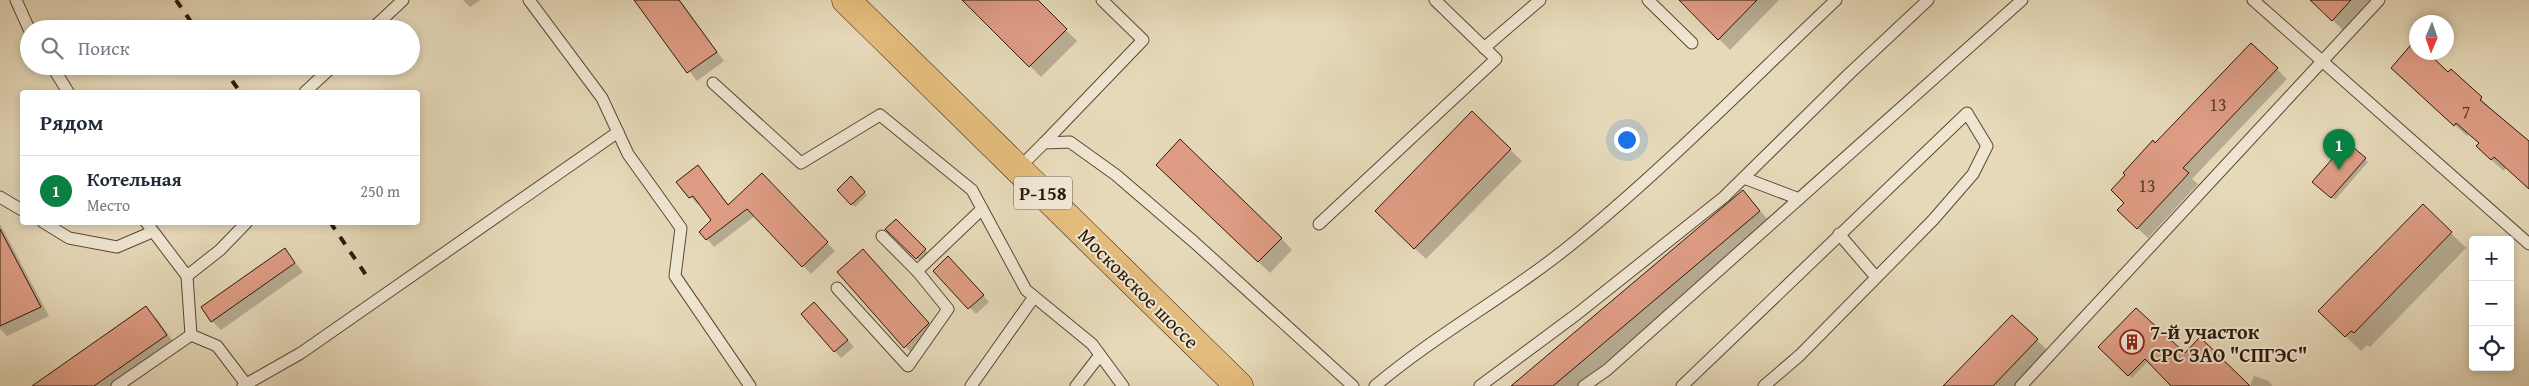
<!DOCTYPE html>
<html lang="ru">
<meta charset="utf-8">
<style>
body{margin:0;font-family:"Gentium Book Plus",serif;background:#f6f6f7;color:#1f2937}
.controls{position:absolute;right:15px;bottom:15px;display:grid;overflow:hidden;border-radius:5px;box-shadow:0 2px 8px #0003}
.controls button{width:45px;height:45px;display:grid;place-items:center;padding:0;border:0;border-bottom:1px solid #e0e1e3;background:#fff;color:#1f2937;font:25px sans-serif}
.compass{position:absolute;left:2409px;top:15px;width:45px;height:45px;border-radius:50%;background:#fff;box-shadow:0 2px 8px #0003;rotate:182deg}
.you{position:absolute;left:1626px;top:139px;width:18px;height:18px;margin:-12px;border:4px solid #fff;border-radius:50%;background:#1a73e8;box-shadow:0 0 0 8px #1a73e833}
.badge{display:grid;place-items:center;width:32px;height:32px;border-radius:50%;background:#0b8043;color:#fff;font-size:16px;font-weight:700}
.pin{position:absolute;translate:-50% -41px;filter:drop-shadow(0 1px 2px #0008)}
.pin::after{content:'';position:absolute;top:26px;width:18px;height:15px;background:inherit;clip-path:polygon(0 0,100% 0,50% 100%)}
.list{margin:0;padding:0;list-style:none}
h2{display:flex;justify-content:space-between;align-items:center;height:65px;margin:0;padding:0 20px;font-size:21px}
h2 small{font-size:16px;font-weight:400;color:#747a83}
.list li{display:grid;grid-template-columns:32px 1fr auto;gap:15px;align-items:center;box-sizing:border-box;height:70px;padding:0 20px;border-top:1px solid #e0e1e3}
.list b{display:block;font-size:19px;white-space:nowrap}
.list p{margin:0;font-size:16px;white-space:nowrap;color:#747a83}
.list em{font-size:16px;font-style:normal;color:#747a83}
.icon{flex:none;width:28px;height:28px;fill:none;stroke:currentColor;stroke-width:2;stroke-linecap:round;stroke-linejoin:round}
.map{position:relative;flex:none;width:2529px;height:386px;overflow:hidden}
.search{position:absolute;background:#fff;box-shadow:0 2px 8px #0003;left:20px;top:20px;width:400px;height:55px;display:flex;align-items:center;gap:12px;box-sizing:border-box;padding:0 18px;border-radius:28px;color:#747a83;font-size:19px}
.panel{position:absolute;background:#fff;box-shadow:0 2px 8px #0003;left:20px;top:90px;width:400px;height:135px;border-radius:5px}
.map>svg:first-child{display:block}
.shadow{fill:#0003}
.building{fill:#df9d85;stroke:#2c180a}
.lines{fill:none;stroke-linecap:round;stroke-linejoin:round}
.lane-casing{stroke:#5a4836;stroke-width:13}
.primary-casing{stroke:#2c180a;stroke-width:29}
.lane{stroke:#efe6d2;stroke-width:11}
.primary{stroke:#e3bc7c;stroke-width:28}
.rail{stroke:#2c180a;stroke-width:4;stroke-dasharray:9 9;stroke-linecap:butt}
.labels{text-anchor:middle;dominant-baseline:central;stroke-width:4;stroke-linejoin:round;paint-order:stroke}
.number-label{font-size:18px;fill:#593929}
.shield{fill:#efe6d2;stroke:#665646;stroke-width:1}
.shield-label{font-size:19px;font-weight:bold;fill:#2c180a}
.street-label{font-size:20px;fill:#2c180a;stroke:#efe6d2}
.poi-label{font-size:20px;font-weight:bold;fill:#2c180a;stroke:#efe6d2;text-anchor:start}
</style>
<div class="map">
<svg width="2529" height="386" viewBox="0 0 2529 386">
<rect width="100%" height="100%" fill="#e6d9b9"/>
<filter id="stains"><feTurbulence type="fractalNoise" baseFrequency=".004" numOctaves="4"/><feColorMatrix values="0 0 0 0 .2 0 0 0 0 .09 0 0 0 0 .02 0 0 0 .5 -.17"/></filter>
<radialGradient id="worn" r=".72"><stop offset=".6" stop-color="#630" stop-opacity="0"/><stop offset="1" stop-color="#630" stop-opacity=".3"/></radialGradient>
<g class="shadow">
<polygon points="463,0 480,0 470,7"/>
<polygon points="636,0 680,0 724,61 697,81"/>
<polygon points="964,0 1036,0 1077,41 1041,77"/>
<polygon points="1680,0 1779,0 1730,50"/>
<polygon points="2312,0 2385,0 2363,23 2348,35"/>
<polygon points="2415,43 2416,52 2449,74 2451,71 2529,144 2529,189 2506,168 2504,171 2489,158 2480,144 2469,134 2467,136 2404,79"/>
<polygon points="2251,44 2287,79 2192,179 2198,184 2148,238 2129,220 2126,203 2155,144"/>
<polygon points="1472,113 1522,161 1426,259 1376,211"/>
<polygon points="2365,159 2368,162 2335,200 2317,185"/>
<polygon points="698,167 729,205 762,175 835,251 811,274 755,216 714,247 707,239 713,220 700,203 698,205 678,182"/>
<polygon points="1168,176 1281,238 1292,250 1270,273"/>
<polygon points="851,178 867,195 855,207 838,190"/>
<polygon points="1743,192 1771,223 1578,386 1513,386"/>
<polygon points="2423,205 2466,248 2370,347 2367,345 2361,351 2335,326"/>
<polygon points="896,221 931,256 923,264 888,230"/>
<polygon points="0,224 49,316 7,336 0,329"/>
<polygon points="285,250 303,272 221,330 212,321"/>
<polygon points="871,259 936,332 913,355 839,272"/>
<polygon points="954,264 989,302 976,314 934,271"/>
<polygon points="146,308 157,319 177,347 121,386 34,386"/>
<polygon points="821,310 854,347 841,358 802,314"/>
<polygon points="2013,316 2052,355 2023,386 1944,386"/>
<polygon points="2100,347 2185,355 2231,386 2173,386 2148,361 2132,378"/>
<polygon points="2254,376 2269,381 2272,386 2250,386"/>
</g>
<g class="building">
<polygon points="634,0 679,0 717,52 687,73"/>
<polygon points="962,0 1038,0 1067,29 1029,67"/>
<polygon points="1679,0 1757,0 1718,40"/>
<polygon points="2310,0 2351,0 2332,21"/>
<polygon points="2416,39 2416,52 2427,52 2448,72 2451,69 2482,97 2480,100 2529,141 2529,189 2494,157 2491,160 2476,146 2479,143 2456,123 2454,126 2391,68"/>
<polygon points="2251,43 2278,68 2183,168 2189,173 2137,229 2117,210 2124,203 2111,190 2125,175 2123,173 2153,140 2155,143"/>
<polygon points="1472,111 1511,149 1414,249 1375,211"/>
<polygon points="1180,139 1282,238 1258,262 1156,165"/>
<polygon points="2347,142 2366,158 2331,198 2312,182"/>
<polygon points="698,165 728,205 762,173 828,242 802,267 747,209 706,240 699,232 711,220 693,196 689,198 676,182"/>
<polygon points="851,176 865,192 851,205 837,190"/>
<polygon points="1743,190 1760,211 1553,386 1511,386"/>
<polygon points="2423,204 2452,232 2354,333 2351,331 2345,337 2318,311"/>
<polygon points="896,219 926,249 916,259 885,229"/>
<polygon points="0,229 41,307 0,326"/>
<polygon points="285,248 295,263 211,322 201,307"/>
<polygon points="863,249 929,323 904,348 837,272"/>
<polygon points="948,256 984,295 968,309 933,271"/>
<polygon points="814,302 848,340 834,352 801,314"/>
<polygon points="146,306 167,335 94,386 32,386"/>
<polygon points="2136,308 2185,353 2200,337 2250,386 2171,386 2145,359 2128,376 2098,347"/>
<polygon points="2012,315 2038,339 1993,386 1943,386"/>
</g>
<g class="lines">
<g class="lane-casing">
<g id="lane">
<polyline points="16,0 29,29"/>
<polyline points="529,0 602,98 628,154 681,228 675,276 750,386"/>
<polyline points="1648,0 1692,43"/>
<polyline points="2253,0 2529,244"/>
<polyline points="372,29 403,0"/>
<polyline points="1484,48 1540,0"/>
<polyline points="52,66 68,92"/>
<polyline points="713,83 801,163 880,115 972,190 1026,290 1092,344 1123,386"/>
<polyline points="305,92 333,66"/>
<polyline points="1044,143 1143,40 1102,0"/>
<polyline points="1018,169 1044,143 1070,142 1116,175 1194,242 1353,386"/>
<polyline points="1744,178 1799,199"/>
<polyline points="0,197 22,210"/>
<polyline points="43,222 69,238 117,247 152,232"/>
<polyline points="146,222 187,276 191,335 217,346 246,384"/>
<polyline points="1319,224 1496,59 1435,0"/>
<polyline points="1839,234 1875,276"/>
<polyline points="917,271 982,209"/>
<polyline points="187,276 220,250 247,222"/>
<polyline points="837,288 908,366 948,309 917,271 882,236"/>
<polyline points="117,386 191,335"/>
<polyline points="243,386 301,353 618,132"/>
<polyline points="971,386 1034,297"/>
<polyline points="1076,386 1100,355"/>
<path d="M1375 386C1439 332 1513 293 1578 239 1668 165 1751 80 1836 0"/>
<polyline points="1480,386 1577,314 1724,197 1849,74 1928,0"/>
<polyline points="1584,386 1607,370 2022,0"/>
<polyline points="1682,386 1967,113 1987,146 1973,174 1933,220 1800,355 1764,386"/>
<polyline points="2021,386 2379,0"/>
</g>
</g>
<g class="primary-casing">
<polyline id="primary" points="846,0 1239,386"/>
</g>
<use href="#lane" class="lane"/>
<use href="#primary" class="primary"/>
<g class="rail">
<polyline points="176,0 196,29"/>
<polyline points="222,66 240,92"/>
<polyline points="330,222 366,275"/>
</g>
</g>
<defs>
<g id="building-ring" transform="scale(1.25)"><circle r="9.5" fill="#efe6d2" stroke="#8f2418" stroke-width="1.5"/><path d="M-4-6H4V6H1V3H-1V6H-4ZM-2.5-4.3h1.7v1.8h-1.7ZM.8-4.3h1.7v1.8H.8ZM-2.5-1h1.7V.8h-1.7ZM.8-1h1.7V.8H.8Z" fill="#8f2418"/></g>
</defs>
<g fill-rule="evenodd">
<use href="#building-ring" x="2132" y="342"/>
</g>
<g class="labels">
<g class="number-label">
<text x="2218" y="104">13</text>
<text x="2466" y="111">7</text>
<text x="2147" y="185">13</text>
</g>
<rect class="shield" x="1014" y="176.5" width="58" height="33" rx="4"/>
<g class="shield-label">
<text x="1043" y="193">Р-158</text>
</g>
<g class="street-label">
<text transform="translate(1139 288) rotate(45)">Московское шоссе</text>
</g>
<g class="poi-label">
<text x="2150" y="331">7-й участок<tspan x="2150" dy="23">СРС ЗАО "СПГЭС"</tspan></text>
</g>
</g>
<rect width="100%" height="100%" filter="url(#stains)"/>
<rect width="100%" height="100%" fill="url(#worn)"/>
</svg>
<div class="controls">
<button>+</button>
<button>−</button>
<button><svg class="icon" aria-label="locate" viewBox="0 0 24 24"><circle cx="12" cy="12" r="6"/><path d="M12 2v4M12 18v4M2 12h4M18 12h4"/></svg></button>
</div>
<svg class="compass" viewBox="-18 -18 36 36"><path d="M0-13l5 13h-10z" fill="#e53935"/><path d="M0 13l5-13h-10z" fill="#747a83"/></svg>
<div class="you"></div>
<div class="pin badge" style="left:2339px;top:170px">1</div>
<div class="search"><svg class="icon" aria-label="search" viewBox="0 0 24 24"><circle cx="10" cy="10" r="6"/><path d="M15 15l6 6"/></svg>Поиск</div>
<section class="panel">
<h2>Рядом<small></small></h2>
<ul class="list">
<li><span class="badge">1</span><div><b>Котельная</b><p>Место</p></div><em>250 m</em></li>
</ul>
</section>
</div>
